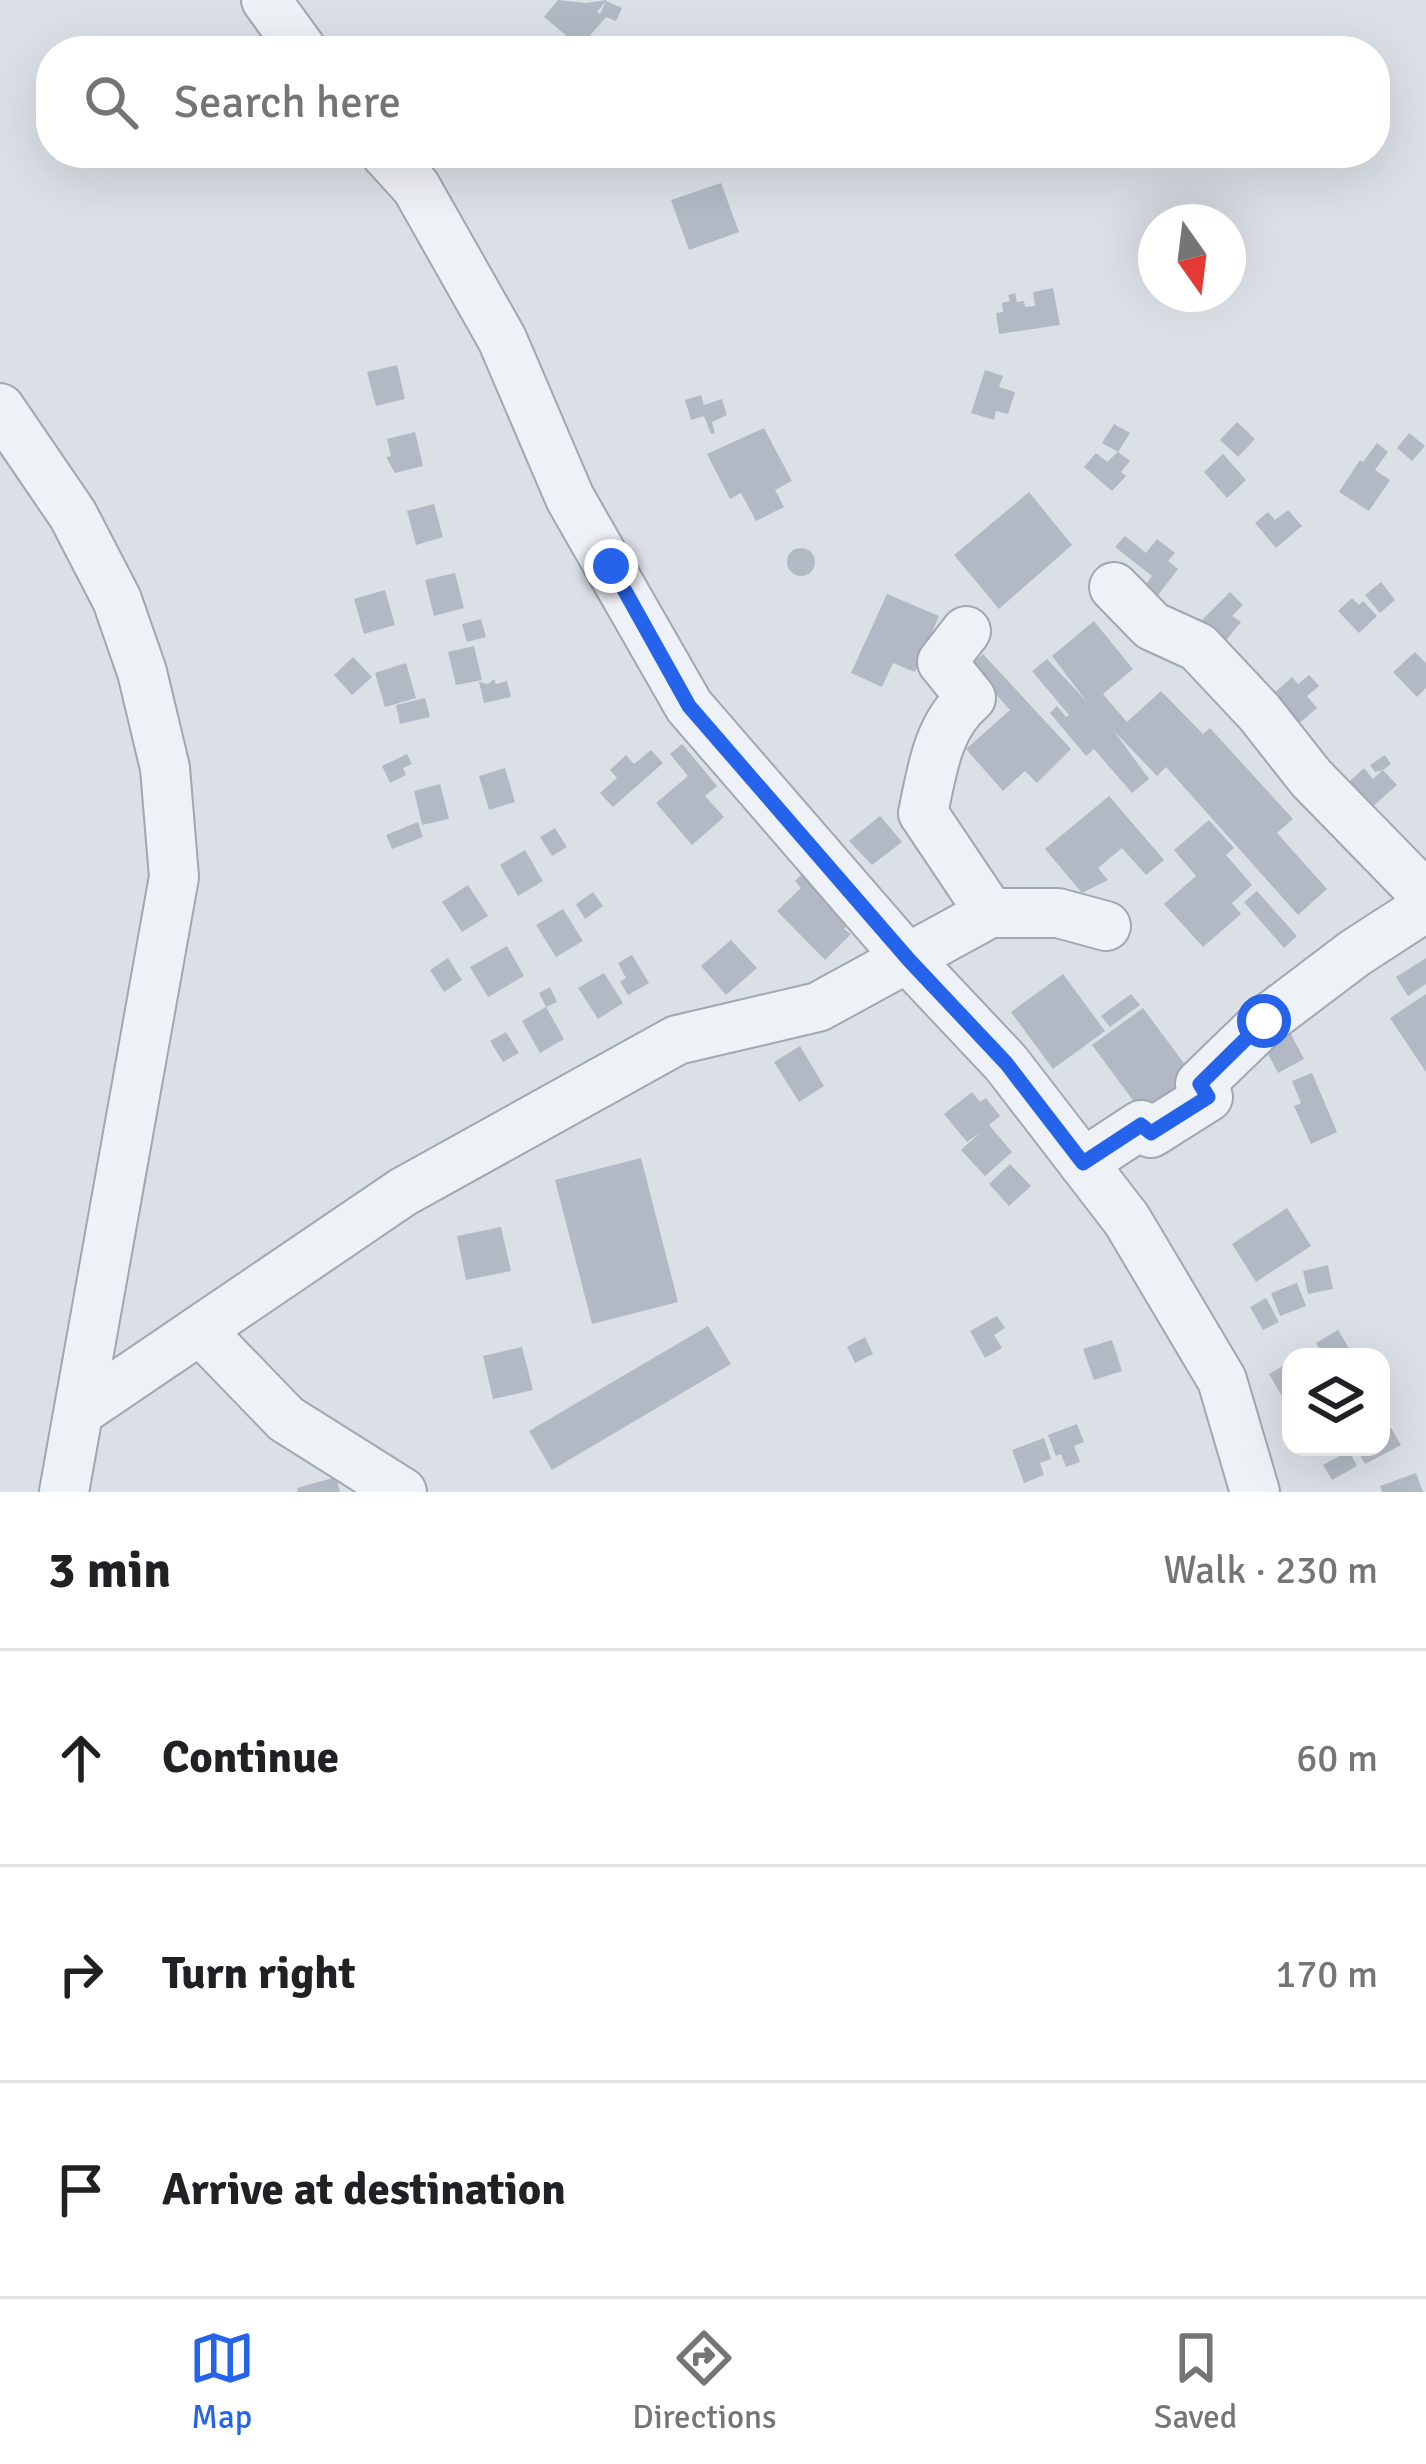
<!DOCTYPE html>
<meta charset="utf-8">
<style>
body{margin:0;font-family:Signika,sans-serif;background:#f6f6f6;color:#202124}
.controls{position:absolute;right:36px;bottom:36px;display:grid;overflow:hidden;border-radius:24px;box-shadow:0 12px 48px #0002}
.controls button{width:108px;height:108px;display:grid;place-items:center;padding:0;border:0;border-bottom:3px solid #e0e0e0;background:#fff;color:#202124;font:60px sans-serif}
.compass{position:absolute;left:1138px;top:204px;width:108px;height:108px;border-radius:50%;background:#fff;box-shadow:0 12px 48px #0002;rotate:166deg}
.stop{position:absolute;width:36px;height:36px;margin:-27px;border:9px solid #2563eb;border-radius:50%;background:#fff}
.stop.end{background:#2563eb;border-color:#fff;box-shadow:0 3px 12px #0008}
.list{margin:0;padding:0;list-style:none}
h2{display:flex;justify-content:space-between;align-items:center;height:156px;margin:0;padding:0 48px;font-size:51px}
h2 small{font-size:39px;font-weight:400;color:#757577}
.list li{display:grid;grid-template-columns:78px 1fr auto;gap:36px;align-items:center;box-sizing:border-box;height:216px;padding:0 48px;border-top:3px solid #e0e0e0}
.list b{display:block;font-size:45px;white-space:nowrap}
.list em{font-size:39px;font-style:normal;color:#757577}
.icon{flex:none;width:66px;height:66px;fill:none;stroke:currentColor;stroke-width:2;stroke-linecap:round;stroke-linejoin:round}
.map{position:relative;flex:none;width:1426px;height:1492px;overflow:hidden}
.search{position:absolute;background:#fff;box-shadow:0 12px 48px #0002;left:36px;right:36px;top:36px;height:132px;display:flex;align-items:center;gap:30px;box-sizing:border-box;padding:0 42px;border-radius:48px;color:#757577;font-size:45px}
.sheet{height:804px;background:#fff}
nav{display:flex;justify-content:space-around;align-items:center;box-sizing:border-box;height:168px;border-top:3px solid #e0e0e0;background:#fff;font-size:33px;color:#757577}
nav a{display:grid;justify-items:center;gap:6px}
nav .on{color:#2563eb}
.map>svg:first-child{display:block}
.building{fill:#b2b9c4}
.lines{fill:none;stroke-linecap:round;stroke-linejoin:round}
.minor-casing{stroke:#a0a7b1;stroke-width:52}
.minor{stroke:#eef1f5;stroke-width:48}
.route{stroke:#2563eb;stroke-width:15}
</style>
<div class="map">
<svg width="1426" height="1492" viewBox="0 0 1426 1492">
<rect width="100%" height="100%" fill="#dbe0e7"/>
<g class="building">
<polygon points="558,0 586,3 607,0 597,12 600,14 606,1 622,8 616,21 606,17 580,47 544,17"/>
<polygon points="721,183 739,232 689,250 671,200"/>
<polygon points="1053,288 1060,325 999,334 996,313 1003,312 1002,303 1010,301 1008,295 1015,293 1017,302 1024,301 1025,307 1035,306 1033,292"/>
<polygon points="397,365 405,399 376,406 367,372"/>
<polygon points="985,370 1003,376 999,387 1015,392 1008,414 996,411 994,420 971,413"/>
<polygon points="701,395 704,405 722,399 727,415 712,422 715,433 711,434 704,416 691,420 685,400"/>
<polygon points="1237,422 1255,439 1238,457 1220,440"/>
<polygon points="1114,424 1130,433 1118,452 1130,461 1121,472 1126,476 1112,491 1084,467 1096,453 1107,462 1118,452 1102,443"/>
<polygon points="764,428 792,481 775,490 784,507 756,521 741,493 730,499 707,454"/>
<polygon points="415,432 423,466 395,473 386,457 391,456 387,439"/>
<polygon points="1409,433 1425,446 1412,461 1397,448"/>
<polygon points="1377,443 1388,452 1375,470 1390,480 1369,511 1339,492 1360,460 1363,462"/>
<polygon points="1223,454 1246,480 1227,498 1204,472"/>
<polygon points="1029,492 1072,545 999,609 954,555"/>
<polygon points="434,504 443,537 416,545 407,511"/>
<polygon points="1288,510 1302,526 1276,548 1255,523 1268,512 1275,520"/>
<polygon points="1125,536 1146,553 1157,539 1175,553 1168,561 1178,569 1152,603 1139,593 1152,576 1115,547"/>
<circle cx="801" cy="562" r="14"/>
<polygon points="455,573 464,608 434,616 425,580"/>
<polygon points="1381,582 1395,600 1380,613 1365,595"/>
<polygon points="385,590 395,625 364,634 354,599"/>
<polygon points="1230,592 1243,605 1232,616 1241,622 1223,644 1199,623"/>
<polygon points="887,594 939,616 915,672 893,663 882,687 851,673"/>
<polygon points="1352,598 1359,605 1363,601 1377,616 1359,633 1338,611"/>
<polygon points="481,619 486,637 467,642 462,624"/>
<polygon points="1094,621 1133,669 1103,694 1127,722 1161,691 1203,734 1210,728 1293,819 1277,833 1327,889 1298,915 1166,767 1157,776 1114,731 1149,779 1132,793 1094,749 1086,756 1050,713 1057,706 1066,717 1069,715 1032,671 1047,659 1087,702 1052,656"/>
<polygon points="474,646 482,680 456,685 448,652"/>
<polygon points="1415,652 1426,663 1426,688 1417,697 1393,672"/>
<polygon points="983,654 1071,749 1037,783 1025,771 1003,791 966,749 1010,710 970,666"/>
<polygon points="353,657 372,677 352,695 334,675"/>
<polygon points="406,663 416,698 385,707 375,673"/>
<polygon points="1309,675 1319,686 1307,696 1317,708 1295,727 1270,697 1292,677 1298,684"/>
<polygon points="494,679 496,684 507,681 511,697 484,703 479,682 488,684"/>
<polygon points="425,698 430,717 400,724 396,705"/>
<polygon points="682,744 717,786 705,796 724,817 692,845 656,803 688,776 670,754"/>
<polygon points="651,750 663,763 613,807 600,793 617,778 610,770 626,755 634,764"/>
<polygon points="407,754 412,764 403,768 406,775 390,783 382,766"/>
<polygon points="1385,755 1391,764 1383,770 1397,785 1372,807 1349,782 1364,768 1373,779 1383,770 1375,772 1370,765"/>
<polygon points="505,768 515,802 489,810 479,776"/>
<polygon points="440,784 449,819 422,825 414,791"/>
<polygon points="1109,796 1164,860 1146,875 1122,848 1098,868 1108,880 1082,893 1045,849"/>
<polygon points="880,816 902,842 872,865 849,841"/>
<polygon points="1209,820 1234,848 1226,855 1252,885 1232,903 1241,914 1203,947 1164,904 1196,876 1174,850"/>
<polygon points="418,822 423,837 392,849 386,835"/>
<polygon points="555,828 567,847 552,856 540,837"/>
<polygon points="525,850 543,881 518,896 500,865"/>
<polygon points="810,866 859,914 844,929 851,934 825,960 777,911 801,888 795,881"/>
<polygon points="468,885 488,916 462,932 442,902"/>
<polygon points="1257,891 1297,936 1284,948 1244,902"/>
<polygon points="593,892 603,906 585,919 576,904"/>
<polygon points="563,909 583,941 556,957 536,925"/>
<polygon points="731,940 757,968 726,995 701,966"/>
<polygon points="507,946 524,976 488,997 470,967"/>
<polygon points="632,955 649,983 628,995 620,982 626,978 618,963"/>
<polygon points="448,958 462,980 444,992 430,970"/>
<polygon points="1426,958 1426,984 1408,996 1396,977"/>
<polygon points="604,973 623,1003 598,1019 578,988"/>
<polygon points="1063,974 1105,1031 1053,1069 1011,1012"/>
<polygon points="550,987 557,1002 546,1007 564,1039 540,1053 522,1021 546,1007 539,993"/>
<polygon points="1131,994 1140,1005 1110,1027 1101,1016"/>
<polygon points="1426,994 1426,1072 1390,1018"/>
<polygon points="1143,1008 1197,1081 1146,1118 1092,1045"/>
<polygon points="1285,1023 1304,1059 1278,1073 1259,1037"/>
<polygon points="506,1032 519,1053 503,1062 490,1041"/>
<polygon points="800,1046 824,1086 799,1102 774,1062"/>
<polygon points="1312,1073 1337,1132 1311,1144 1294,1106 1301,1103 1292,1081"/>
<polygon points="972,1092 980,1102 986,1098 1000,1116 989,1125 1012,1152 985,1176 961,1150 981,1132 967,1142 944,1114"/>
<polygon points="641,1158 678,1302 592,1324 555,1180"/>
<polygon points="1010,1164 1031,1186 1009,1206 989,1184"/>
<polygon points="1287,1208 1311,1246 1256,1282 1232,1244"/>
<polygon points="501,1227 511,1271 466,1280 457,1236"/>
<polygon points="1328,1265 1333,1289 1308,1294 1303,1271"/>
<polygon points="1297,1283 1306,1306 1280,1316 1271,1293"/>
<polygon points="1266,1298 1279,1322 1263,1330 1250,1307"/>
<polygon points="997,1316 1005,1328 994,1335 1002,1348 985,1358 970,1331"/>
<polygon points="708,1326 731,1364 552,1470 529,1431"/>
<polygon points="1338,1330 1353,1355 1324,1357 1316,1343"/>
<polygon points="865,1337 873,1354 855,1363 847,1347"/>
<polygon points="1112,1340 1122,1371 1094,1380 1083,1349"/>
<polygon points="522,1347 533,1390 493,1399 483,1356"/>
<polygon points="1291,1361 1291,1393 1283,1398 1269,1374"/>
<polygon points="1077,1424 1084,1442 1074,1446 1080,1462 1066,1467 1061,1454 1056,1456 1048,1435"/>
<polygon points="1391,1428 1401,1445 1365,1464 1355,1447 1381,1447 1381,1434"/>
<polygon points="1044,1438 1051,1459 1040,1463 1044,1475 1024,1483 1012,1450"/>
<polygon points="1349,1451 1357,1466 1332,1480 1323,1465"/>
<polygon points="1416,1473 1423,1492 1382,1492 1380,1486"/>
<polygon points="336,1477 340,1492 298,1492 297,1488"/>
</g>
<g class="lines">
<g class="minor-casing">
<g id="minor">
<polyline points="266,0 303,51"/>
<polyline points="385,153 416,187 502,339 570,498 689,706 909,960 1006,1063 1127,1220 1222,1380 1255,1492"/>
<polyline points="0,408 73,515 117,600 142,672 165,768 174,877 64,1492"/>
<polyline points="1114,587 1152,626 1198,647 1259,712 1311,778 1426,896"/>
<path d="M966 631 942 662 971 698C937 726 932 772 923 813L990 913"/>
<polyline points="1083,1163 1141,1125 1151,1133 1208,1097 1200,1084 1265,1021 1355,953 1426,907"/>
<polyline points="200,1330 286,1419 402,1492"/>
<polyline points="79,1412 403,1192 677,1040 818,1007 990,913 1058,913 1106,926"/>
</g>
</g>
<use href="#minor" class="minor"/>
</g>
<g class="lines">
<polyline class="route" points="611,566 689,706 909,960 1006,1063 1083,1163 1141,1125 1151,1133 1208,1097 1200,1084 1264,1021"/>
</g>
</svg>
<div class="controls">
<button><svg class="icon" aria-label="layers" viewBox="0 0 24 24"><path d="M12 4l9 5-9 5-9-5zM3 14l9 5 9-5"/></svg></button>
</div>
<svg class="compass" viewBox="-18 -18 36 36"><path d="M0-13l5 13h-10z" fill="#e53935"/><path d="M0 13l5-13h-10z" fill="#757577"/></svg>
<div class="stop" style="left:1264px;top:1021px"></div>
<div class="stop end" style="left:611px;top:566px"></div>
<div class="search"><svg class="icon" aria-label="search" viewBox="0 0 24 24"><circle cx="10" cy="10" r="6"/><path d="M15 15l6 6"/></svg>Search here</div>
</div>
<section class="sheet">
<h2>3 min<small>Walk · 230 m</small></h2>
<ul class="list">
<li><svg class="icon" aria-label="ahead" viewBox="0 0 24 24"><path d="M12 20V5M6 11l6-6 6 6"/></svg><div><b>Continue</b></div><em>60 m</em></li>
<li><svg class="icon" aria-label="right" viewBox="0 0 24 24"><path d="M7 20v-9h11M14 6l5 5-5 5"/></svg><div><b>Turn right</b></div><em>170 m</em></li>
<li><svg class="icon" aria-label="arrive" viewBox="0 0 24 24"><path d="M6 21V4h12l-3 4 3 4H6"/></svg><div><b>Arrive at destination</b></div></li>
</ul>
</section>
<nav>
<a class="on"><svg class="icon" aria-label="map" viewBox="0 0 24 24"><path d="M3 6l6-2 6 2 6-2v14l-6 2-6-2-6 2zM9 4v14M15 6v14"/></svg>Map</a>
<a><svg class="icon" aria-label="directions" viewBox="0 0 24 24"><path d="M12 3l9 9-9 9-9-9zM9 14v-3h6M13 9l2 2-2 2"/></svg>Directions</a>
<a><svg class="icon" aria-label="saved" viewBox="0 0 24 24"><path d="M7 4h10v16l-5-4-5 4z"/></svg>Saved</a>
</nav>
